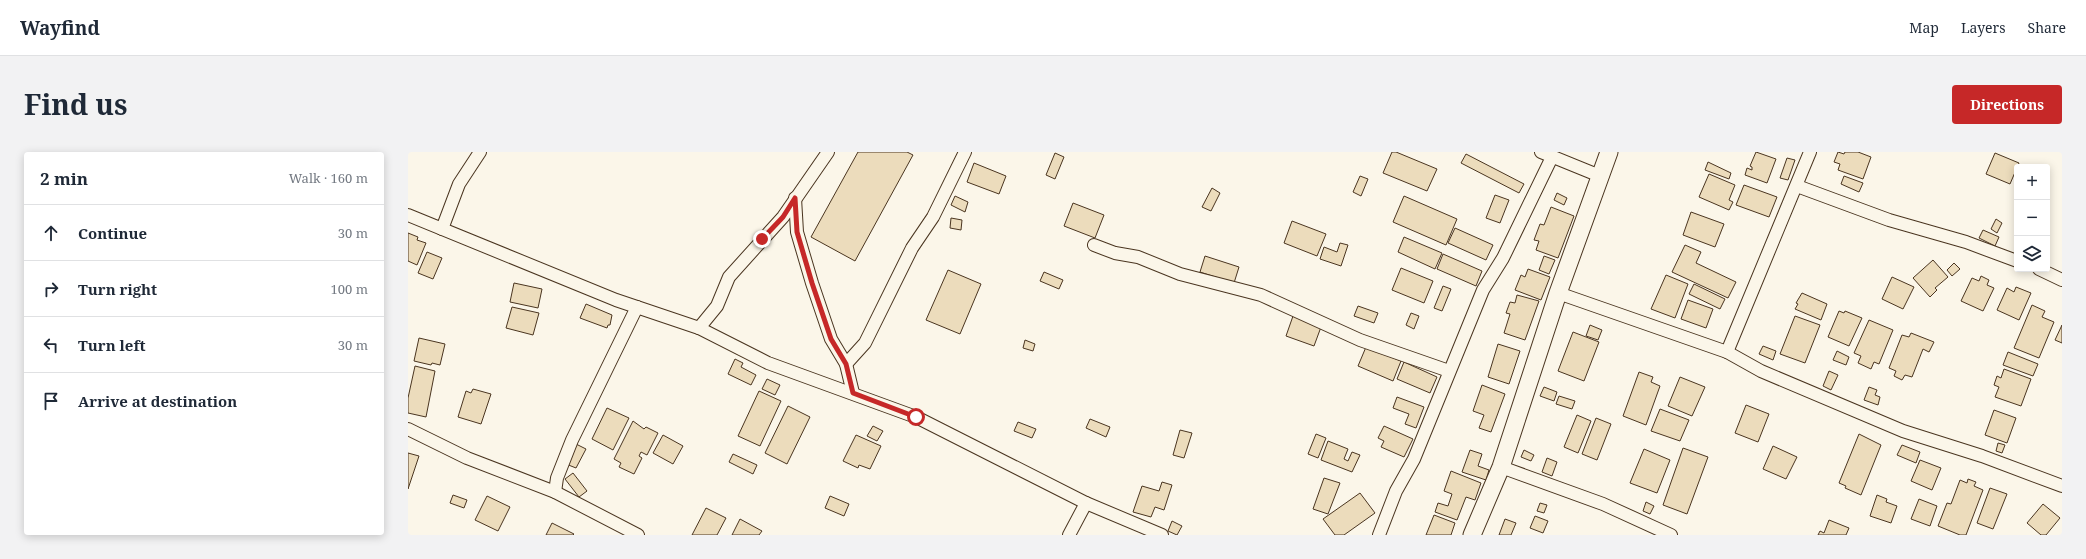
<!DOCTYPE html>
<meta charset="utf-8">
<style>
body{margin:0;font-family:"Noto Serif",serif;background:#f2f2f3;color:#1f2937}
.controls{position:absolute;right:12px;top:12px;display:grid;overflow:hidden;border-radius:4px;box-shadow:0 2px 10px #0003}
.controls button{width:36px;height:36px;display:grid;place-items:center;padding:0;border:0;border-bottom:1px solid #e0e1e3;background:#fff;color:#1f2937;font:20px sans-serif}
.stop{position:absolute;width:12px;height:12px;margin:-9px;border:3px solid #c62828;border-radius:50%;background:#fff}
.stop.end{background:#c62828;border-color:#fff;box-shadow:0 1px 4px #0008}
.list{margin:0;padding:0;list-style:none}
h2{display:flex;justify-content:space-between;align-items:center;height:52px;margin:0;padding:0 16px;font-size:17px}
h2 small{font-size:13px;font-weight:400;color:#747a83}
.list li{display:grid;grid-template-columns:26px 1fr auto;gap:12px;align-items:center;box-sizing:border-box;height:56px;padding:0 16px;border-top:1px solid #e0e1e3}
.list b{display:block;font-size:15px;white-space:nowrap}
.list em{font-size:13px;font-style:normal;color:#747a83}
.icon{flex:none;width:22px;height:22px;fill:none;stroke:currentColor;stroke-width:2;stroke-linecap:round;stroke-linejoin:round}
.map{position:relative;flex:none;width:1654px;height:383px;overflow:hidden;border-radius:4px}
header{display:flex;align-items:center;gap:24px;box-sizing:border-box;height:56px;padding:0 20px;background:#fff;border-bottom:1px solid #e0e1e3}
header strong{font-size:19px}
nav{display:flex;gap:22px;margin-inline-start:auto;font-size:14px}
.intro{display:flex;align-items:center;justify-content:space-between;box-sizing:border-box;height:96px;padding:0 24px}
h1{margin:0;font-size:28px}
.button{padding:10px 18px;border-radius:4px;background:#c62828;color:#fff;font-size:14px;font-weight:700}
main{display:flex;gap:24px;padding:0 24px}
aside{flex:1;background:#fff;border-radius:4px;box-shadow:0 2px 10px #0003}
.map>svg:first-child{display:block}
.building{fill:#ecdcbc;stroke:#4a3520}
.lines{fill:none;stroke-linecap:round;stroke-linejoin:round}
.street-casing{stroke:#4a3520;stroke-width:14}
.secondary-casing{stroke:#4a3520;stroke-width:19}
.street{stroke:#fbf6e9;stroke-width:12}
.secondary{stroke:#fbf6e9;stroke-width:17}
.route{stroke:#c62828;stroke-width:5}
</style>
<header>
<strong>Wayfind</strong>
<nav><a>Map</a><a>Layers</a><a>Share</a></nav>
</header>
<div class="intro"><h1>Find us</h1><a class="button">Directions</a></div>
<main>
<aside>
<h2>2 min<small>Walk · 160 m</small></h2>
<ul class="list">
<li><svg class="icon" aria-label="ahead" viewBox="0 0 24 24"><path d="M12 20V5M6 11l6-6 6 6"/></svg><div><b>Continue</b></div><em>30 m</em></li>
<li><svg class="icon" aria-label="right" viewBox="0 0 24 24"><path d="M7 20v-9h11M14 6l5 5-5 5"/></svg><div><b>Turn right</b></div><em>100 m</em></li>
<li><svg class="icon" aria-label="left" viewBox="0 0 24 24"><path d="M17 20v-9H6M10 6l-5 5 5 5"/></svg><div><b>Turn left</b></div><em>30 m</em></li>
<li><svg class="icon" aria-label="arrive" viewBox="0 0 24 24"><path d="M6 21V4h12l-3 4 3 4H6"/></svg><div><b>Arrive at destination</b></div></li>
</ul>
</aside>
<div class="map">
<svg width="1654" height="383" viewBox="0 0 1654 383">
<rect width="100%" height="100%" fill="#fbf6e9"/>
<g class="building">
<polygon points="450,0 499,0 505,3 447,109 403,85"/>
<polygon points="984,0 988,0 1029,17 1019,39 975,21"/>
<polygon points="1348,0 1368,7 1359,31 1337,23 1339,16 1344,18 1344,15 1342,14"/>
<polygon points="1430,0 1436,2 1437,0 1450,0 1463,5 1455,27 1430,18 1432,12 1426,10"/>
<polygon points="647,1 656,5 647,27 638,23"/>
<polygon points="1587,1 1611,11 1602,32 1578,22"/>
<polygon points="1058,2 1116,32 1111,41 1053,11"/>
<polygon points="1379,6 1387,8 1380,28 1372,26"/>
<polygon points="1300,10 1323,21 1321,27 1297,18"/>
<polygon points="566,11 598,24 591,42 559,30"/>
<polygon points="1301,22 1327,33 1321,48 1325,50 1321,58 1291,45"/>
<polygon points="952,24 960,27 953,44 945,40"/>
<polygon points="1436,24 1455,31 1451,40 1433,32"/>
<polygon points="1336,33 1369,45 1361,65 1328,53"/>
<polygon points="804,36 812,41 803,59 794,55"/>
<polygon points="1149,41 1159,46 1156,53 1146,48"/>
<polygon points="1087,43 1101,48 1092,71 1078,66"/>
<polygon points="547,44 560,50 557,60 543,53"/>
<polygon points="996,44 1049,67 1038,93 985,70"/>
<polygon points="665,51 696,63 687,86 656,74"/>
<polygon points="1143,55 1166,64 1150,106 1128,98 1131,89 1126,88 1132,72 1136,73"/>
<polygon points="1283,60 1316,72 1307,95 1275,83"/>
<polygon points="543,66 554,68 553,78 542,76"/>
<polygon points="1588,67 1594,71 1589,81 1583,77"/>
<polygon points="884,69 918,82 909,104 876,91"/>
<polygon points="1047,76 1085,93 1078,108 1040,91"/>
<polygon points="1575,78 1591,85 1587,94 1571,86"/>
<polygon points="0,81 10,85 9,88 18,91 9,113 0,109"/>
<polygon points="996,85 1034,101 1027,117 990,100"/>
<polygon points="932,91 940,93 933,114 912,107 916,95 929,100"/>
<polygon points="1277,93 1293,100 1288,111 1328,130 1320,146 1264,120"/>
<polygon points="19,100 34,106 25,127 10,121"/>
<polygon points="1035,102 1074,119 1068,134 1029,117"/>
<polygon points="797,104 831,115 826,131 792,120"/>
<polygon points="1136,104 1147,108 1141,122 1131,118"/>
<polygon points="1525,108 1540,125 1527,136 1529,138 1522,145 1505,126"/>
<polygon points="1546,111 1552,117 1544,124 1539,118"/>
<polygon points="993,116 1025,129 1016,151 984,138"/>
<polygon points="1120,117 1142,125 1133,148 1107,138 1113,123 1117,125"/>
<polygon points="540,118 573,132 552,182 518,168"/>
<polygon points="636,120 655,128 651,137 632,129"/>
<polygon points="1258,123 1280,132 1267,166 1243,157"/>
<polygon points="1573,124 1581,128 1579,133 1586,136 1575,159 1553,149 1564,126 1571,129"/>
<polygon points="1484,125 1506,135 1495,157 1474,147"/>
<polygon points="106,131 134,137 130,156 102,150"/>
<polygon points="1286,132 1317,147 1312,157 1281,142"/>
<polygon points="1035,134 1043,137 1034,159 1026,156"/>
<polygon points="1608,135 1623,141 1611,168 1589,158 1599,136 1606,140"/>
<polygon points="1394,141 1419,152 1413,168 1387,157 1390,152 1388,151"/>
<polygon points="1109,143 1131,149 1117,188 1096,181 1102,162 1098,161 1102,150 1107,151"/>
<polygon points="1280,148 1305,157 1298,176 1273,167"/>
<polygon points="178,152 204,163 202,173 200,173 199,176 172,166"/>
<polygon points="1624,153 1637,159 1634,165 1646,170 1631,206 1606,196"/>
<polygon points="950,154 970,161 966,171 946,164"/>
<polygon points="104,155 131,161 125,183 98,176"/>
<polygon points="1431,159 1436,161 1437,159 1454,166 1441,194 1420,185"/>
<polygon points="1003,161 1011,164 1006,177 998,173"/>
<polygon points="885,164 913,175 906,194 878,184"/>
<polygon points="1387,164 1412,173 1397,211 1372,202"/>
<polygon points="1461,168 1485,178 1471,212 1466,210 1463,217 1450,211 1453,204 1446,201"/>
<polygon points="1182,173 1194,178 1190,188 1178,184"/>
<polygon points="1654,173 1654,191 1647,188"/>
<polygon points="1165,180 1191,190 1176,229 1150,219"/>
<polygon points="1503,181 1526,190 1521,200 1515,197 1504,225 1497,223 1494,228 1486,224 1488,219 1481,216 1494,183 1501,185"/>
<polygon points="11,186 37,192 32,213 24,211 23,213 6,209"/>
<polygon points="617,188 627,192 625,199 615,196"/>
<polygon points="1090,192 1112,199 1101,232 1080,225"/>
<polygon points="1355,194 1368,199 1365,208 1351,202"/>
<polygon points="958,195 993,209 985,229 950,214"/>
<polygon points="1429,199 1441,205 1438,213 1425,208"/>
<polygon points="1600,200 1630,212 1625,224 1595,213"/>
<polygon points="327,207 335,211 333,215 348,223 343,233 320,222"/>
<polygon points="996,210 1029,225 1022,241 989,227"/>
<polygon points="7,214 27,219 18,265 0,261 0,246"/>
<polygon points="1596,217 1623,227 1613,254 1587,245 1591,235 1586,233 1589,224 1593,226"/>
<polygon points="1421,219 1430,223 1423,238 1415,234"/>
<polygon points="1231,220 1245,225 1243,230 1252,234 1238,273 1215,264"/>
<polygon points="1272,225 1297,235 1284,264 1260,254"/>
<polygon points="359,227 372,233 367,243 354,237"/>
<polygon points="1074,233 1097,242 1083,280 1071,276 1076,263 1065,259"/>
<polygon points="1136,235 1149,240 1146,249 1132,244"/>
<polygon points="1461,235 1469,238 1467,243 1472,245 1470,253 1456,248"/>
<polygon points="65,237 83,242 73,272 50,265 58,239 63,241"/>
<polygon points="351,239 373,249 352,294 330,284"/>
<polygon points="1151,244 1167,249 1164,257 1148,252"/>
<polygon points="989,245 1016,255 1008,276 997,272 1001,262 985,256"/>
<polygon points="1338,253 1361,262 1350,290 1327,281"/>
<polygon points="380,254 402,265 379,312 357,301"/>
<polygon points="199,256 221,266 205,298 184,287"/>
<polygon points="1252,257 1281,268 1272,289 1243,279"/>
<polygon points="1586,258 1608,266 1599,291 1577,283"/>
<polygon points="1169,263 1183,269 1170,301 1156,295"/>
<polygon points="1188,266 1203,272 1189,308 1174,302"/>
<polygon points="682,267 702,275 698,285 678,276"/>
<polygon points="225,269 236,277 238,275 250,281 239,303 233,300 231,304 234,306 226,322 211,315 213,311 206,307"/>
<polygon points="610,270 628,277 624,286 606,279"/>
<polygon points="465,274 475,279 469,289 459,284"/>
<polygon points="976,274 1005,287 996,305 973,295 976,289 970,286"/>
<polygon points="772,278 784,281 776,306 765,303"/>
<polygon points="908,282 918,286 910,306 900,302"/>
<polygon points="1451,282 1473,293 1453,343 1437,336 1438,334 1431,331"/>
<polygon points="255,283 275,294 265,312 245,301"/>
<polygon points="448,283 473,294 462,317 451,313 450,316 435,309"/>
<polygon points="920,289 940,297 936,307 940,309 944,300 952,303 944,320 913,308"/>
<polygon points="1590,291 1597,293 1594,301 1588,299"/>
<polygon points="168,292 178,297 168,316 158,312"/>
<polygon points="1494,293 1512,300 1508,311 1489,303"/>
<polygon points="1365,294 1389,305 1378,327 1355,317"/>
<polygon points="1275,296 1300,305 1279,362 1255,353"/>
<polygon points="1236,297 1262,308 1249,341 1222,331"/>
<polygon points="1062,298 1074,302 1070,314 1081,318 1078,328 1054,320"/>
<polygon points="1116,298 1126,303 1123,309 1113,305"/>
<polygon points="0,301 11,304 0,337"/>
<polygon points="325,302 349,313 345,322 321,310"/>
<polygon points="1139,306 1149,310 1144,324 1134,320"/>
<polygon points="1512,308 1533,316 1524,338 1503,329"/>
<polygon points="1043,319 1073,331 1067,348 1058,345 1049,368 1027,360 1030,351 1040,354 1044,342 1036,339"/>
<polygon points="165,321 179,339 171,345 157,327"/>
<polygon points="916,326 932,331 920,362 905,357"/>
<polygon points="1560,327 1568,330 1566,334 1575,338 1558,383 1552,383 1530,374 1539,351 1543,352 1552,328 1559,331"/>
<polygon points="754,330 764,333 756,358 747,355 743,365 725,360 734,334 751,339"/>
<polygon points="1582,336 1599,342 1585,377 1569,371"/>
<polygon points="952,341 967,361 936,383 927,383 915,367"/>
<polygon points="45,343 59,348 56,356 42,351"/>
<polygon points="1469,343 1479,347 1478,350 1489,354 1483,371 1462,364"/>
<polygon points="79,344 102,355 90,379 67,368"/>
<polygon points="422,344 441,352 436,364 417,356"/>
<polygon points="1511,347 1529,354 1522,374 1503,367"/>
<polygon points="1238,350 1246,354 1242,362 1235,359"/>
<polygon points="1132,351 1139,353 1136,361 1129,359"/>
<polygon points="1635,352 1652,366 1638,383 1633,383 1619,371"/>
<polygon points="298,356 318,366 309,383 284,383"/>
<polygon points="1026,363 1047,371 1043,383 1018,383"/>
<polygon points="1127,364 1140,369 1135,381 1122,376"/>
<polygon points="332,367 354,379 351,383 324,383"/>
<polygon points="1097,367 1108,371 1103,383 1091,383"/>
<polygon points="1421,368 1441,376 1438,383 1410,383 1412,379 1416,381"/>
<polygon points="764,369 774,374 769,383 760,379"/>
<polygon points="144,371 166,382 165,383 138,383"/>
</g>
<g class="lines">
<g class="street-casing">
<g id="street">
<polyline points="1133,0 1192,24"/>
<polyline points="1389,34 1481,68 1558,90 1609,109"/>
<polyline points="387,46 389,80 404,131 423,187 438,212 445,241"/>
<polyline points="0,63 208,148 291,176 360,211 508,265 678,351 754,383"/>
<polyline points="34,77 51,32 72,0"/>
<polyline points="686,93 707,101 730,105 772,122 853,143 952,188 1041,219"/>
<polyline points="1631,117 1654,128"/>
<polyline points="1150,141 1319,200 1353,219 1495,279 1574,304 1654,334"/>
<polyline points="291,176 309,154 321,125 375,65 420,0"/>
<polyline points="1319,200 1402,0"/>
<polyline points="438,212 457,191 504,96 525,65 557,0"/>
<polyline points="0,277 59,306 147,340 230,383"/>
<polyline points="1093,315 1195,352 1263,383"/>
<polyline points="147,340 149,326 164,288 229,155"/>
<polyline points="661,383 678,351"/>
<polyline points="971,383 988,339 1006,307 1075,138 1095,106 1144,5"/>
</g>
</g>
<g class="secondary-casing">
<polyline id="secondary" points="1064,383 1093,315 1150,141 1201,0"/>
</g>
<use href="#street" class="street"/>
<use href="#secondary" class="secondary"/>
</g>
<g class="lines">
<polyline class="route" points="354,87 375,65 387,46 389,80 404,131 423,187 438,212 445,241 508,265"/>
</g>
</svg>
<div class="controls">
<button>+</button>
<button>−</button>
<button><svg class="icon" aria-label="layers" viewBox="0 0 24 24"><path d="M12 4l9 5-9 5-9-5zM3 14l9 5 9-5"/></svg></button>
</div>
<div class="stop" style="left:508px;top:265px"></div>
<div class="stop end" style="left:354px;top:87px"></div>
</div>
</main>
